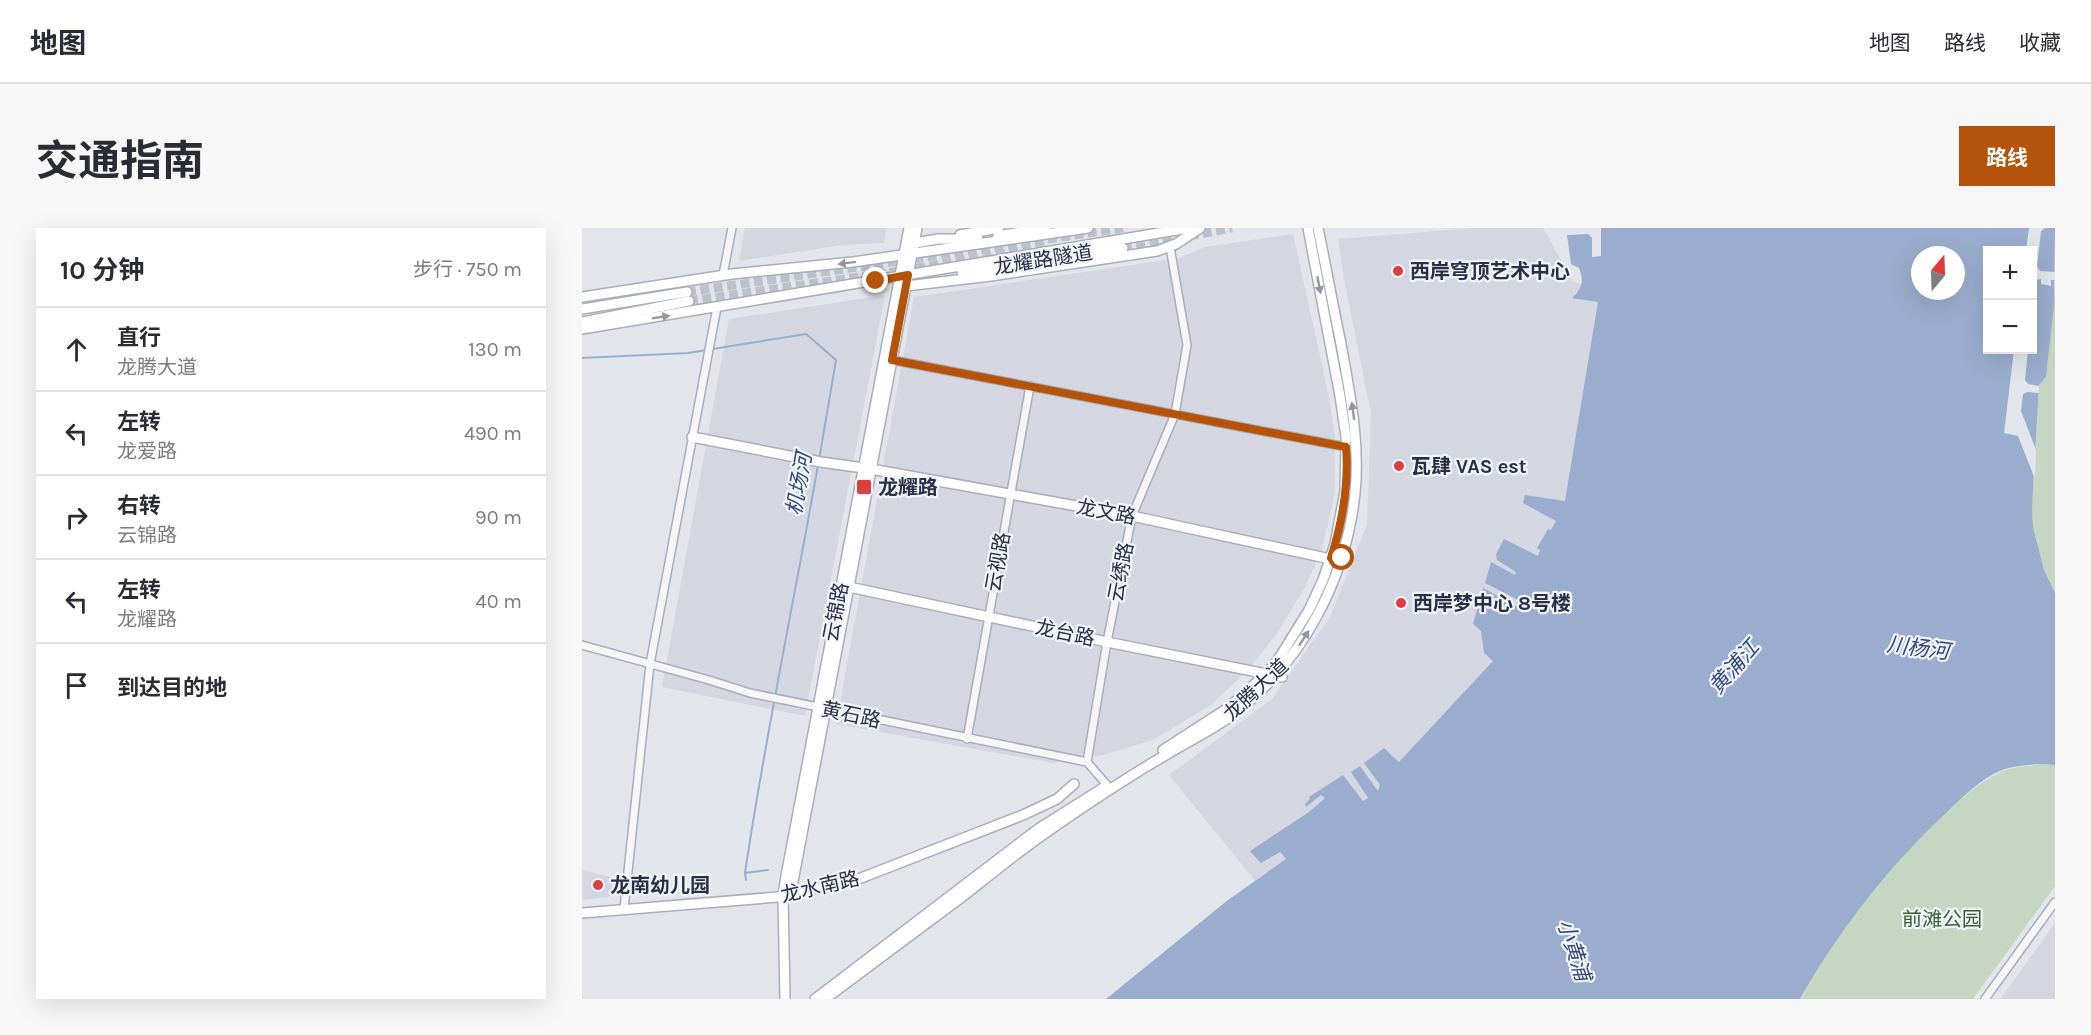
<!DOCTYPE html>
<html lang="zh">
<meta charset="utf-8">
<style>
body{margin:0;font-family:Karla,"Noto Sans SC",sans-serif;background:#f7f7f7;color:#2b2b33}
.controls{position:absolute;right:18px;top:18px;display:grid;overflow:hidden;border-radius:0px;box-shadow:0 6px 24px #0002}
.controls button{width:54px;height:54px;display:grid;place-items:center;padding:0;border:0;border-bottom:2px solid #e1e1e2;background:#fff;color:#2b2b33;font:30px sans-serif}
.compass{position:absolute;left:1329px;top:18px;width:54px;height:54px;border-radius:50%;background:#fff;box-shadow:0 6px 24px #0002;rotate:19deg}
.stop{position:absolute;width:18px;height:18px;margin:-14px;border:4px solid #b45309;border-radius:50%;background:#fff}
.stop.end{background:#b45309;border-color:#fff;box-shadow:0 2px 6px #0008}
.list{margin:0;padding:0;list-style:none}
h2{display:flex;justify-content:space-between;align-items:center;height:78px;margin:0;padding:0 24px;font-size:26px}
h2 small{font-size:20px;font-weight:400;color:#7c7c81}
.list li{display:grid;grid-template-columns:39px 1fr auto;gap:18px;align-items:center;box-sizing:border-box;height:84px;padding:0 24px;border-top:2px solid #e1e1e2}
.list b{display:block;font-size:22px;white-space:nowrap}
.list p{margin:0;font-size:20px;white-space:nowrap;color:#7c7c81}
.list em{font-size:20px;font-style:normal;color:#7c7c81}
.icon{flex:none;width:33px;height:33px;fill:none;stroke:currentColor;stroke-width:2;stroke-linecap:round;stroke-linejoin:round}
.map{position:relative;flex:none;width:1473px;height:771px;overflow:hidden;border-radius:0px}
header{display:flex;align-items:center;gap:36px;box-sizing:border-box;height:84px;padding:0 30px;background:#fff;border-bottom:2px solid #e1e1e2}
header strong{font-size:28px}
nav{display:flex;gap:33px;margin-inline-start:auto;font-size:21px}
.intro{display:flex;align-items:center;justify-content:space-between;box-sizing:border-box;height:144px;padding:0 36px}
h1{margin:0;font-size:42px}
.button{padding:15px 27px;border-radius:0px;background:#b45309;color:#fff;font-size:21px;font-weight:700}
main{display:flex;gap:36px;padding:0 36px}
aside{flex:1;background:#fff;border-radius:0px;box-shadow:0 6px 24px #0002}
.map>svg:first-child{display:block}
.built{fill:#d4d7e1}
.green{fill:#c5d6c3}
.water{fill:#9badce;fill-rule:evenodd}
.pier{fill:#e2e5ec}
.lines{fill:none;stroke-linecap:round;stroke-linejoin:round}
.stream{stroke:#9badce;stroke-width:2}
.secondary-tunnel{stroke:#bdc1cb;stroke-width:9;stroke-dasharray:9 4.5;stroke-linecap:butt}
.street-casing{stroke:#aaaeba;stroke-width:10}
.secondary-casing{stroke:#aaaeba;stroke-width:12}
.street{stroke:#f6f6f9;stroke-width:7}
.secondary{stroke:#fff;stroke-width:9}
.oneway{fill:#9497a2}
.route{stroke:#b45309;stroke-width:8}
.poi-dot{fill:#da3e42;stroke:#f2f4f9;stroke-width:2}
.labels{text-anchor:middle;dominant-baseline:central;stroke-width:4.5;stroke-linejoin:round;paint-order:stroke}
.street-label{font-size:20px;fill:#292f45;stroke:#f2f4f9}
.poi-label{font-size:20px;font-weight:bold;fill:#292f45;stroke:#f2f4f9;text-anchor:start}
.park-label{font-size:20px;fill:#376235;stroke:#f2f4f9}
.water-label{font-size:21px;font-style:italic;fill:#2f487d;stroke:#f2f4f9}
</style>
<header>
<strong>地图</strong>
<nav><a>地图</a><a>路线</a><a>收藏</a></nav>
</header>
<div class="intro"><h1>交通指南</h1><a class="button">路线</a></div>
<main>
<aside>
<h2>10 分钟<small>步行 · 750 m</small></h2>
<ul class="list">
<li><svg class="icon" aria-label="ahead" viewBox="0 0 24 24"><path d="M12 20V5M6 11l6-6 6 6"/></svg><div><b>直行</b><p>龙腾大道</p></div><em>130 m</em></li>
<li><svg class="icon" aria-label="left" viewBox="0 0 24 24"><path d="M17 20v-9H6M10 6l-5 5 5 5"/></svg><div><b>左转</b><p>龙爱路</p></div><em>490 m</em></li>
<li><svg class="icon" aria-label="right" viewBox="0 0 24 24"><path d="M7 20v-9h11M14 6l5 5-5 5"/></svg><div><b>右转</b><p>云锦路</p></div><em>90 m</em></li>
<li><svg class="icon" aria-label="left" viewBox="0 0 24 24"><path d="M17 20v-9H6M10 6l-5 5 5 5"/></svg><div><b>左转</b><p>龙耀路</p></div><em>40 m</em></li>
<li><svg class="icon" aria-label="arrive" viewBox="0 0 24 24"><path d="M6 21V4h12l-3 4 3 4H6"/></svg><div><b>到达目的地</b></div></li>
</ul>
</aside>
<div class="map">
<svg width="1473" height="771" viewBox="0 0 1473 771">
<rect width="100%" height="100%" fill="#e2e5ec"/>
<g class="built">
<polygon points="163,0 305,0 302,15 260,17 157,33"/>
<polygon points="891,0 961,0 991,53 1026,68 991,282 925,433 819,548 683,665 587,547 690,471 748,389 785,296 789,185 763,57 756,11"/>
<polygon points="711,6 746,164 753,208 753,265 740,322 723,359 696,404 667,441 629,477 571,512 521,527 471,535 254,496 332,69 597,30 623,19"/>
<polygon points="303,67 223,488 80,459 147,91"/>
<polygon points="0,642 33,650 32,664 26,669 0,672"/>
<polygon points="1473,695 1473,771 1418,771 1448,730"/>
</g>
<g class="green">
<polygon points="1473,63 1473,365 1462,342 1451,299 1450,281 1457,157 1464,149"/>
<path d="M1461 536 1473 537V658L1391 771H1219C1256 703 1301 643 1358 590 1378 572 1396 554 1421 543 1433 538 1449 538 1461 536Z"/>
</g>
<path class="water" d="M1019 0H1473L1472 78 1464 149 1457 157 1450 281 1451 299 1462 342 1473 365V537C1460 535 1436 537 1423 541 1402 548 1383 567 1368 581 1306 639 1260 698 1218 771H524L646 672 704 631 698 624 679 635 668 623 727 584 743 570 739 567 724 579 723 576 728 571 727 569 761 547 781 573 786 570 769 544 778 538 796 563 798 557 782 535 802 520 817 534 911 433 902 425 899 403 891 396 901 360 938 380 940 374 903 355 909 334 933 347 934 344 915 332 914 326 922 311 956 328 958 322 955 320 966 301 969 302 974 293 941 275 943 267 983 273 1016 74 990 70C1001 60 1002 52 997 40L989 36 985 7 1006 6 1010 10V29L1019 28ZM1406 22H1450V122H1406ZM1338 27H1374V63H1338Z"/>
<g class="pier">
<polygon points="1447,0 1473,0 1463,0 1459,3 1455,38 1458,43 1473,44 1473,52 1469,52 1469,58 1459,56 1459,51 1454,52 1451,81 1450,22 1444,22"/>
<polygon points="1432,122 1446,122 1443,152 1446,156 1457,158 1457,165 1445,164 1441,166 1439,183 1454,222 1453,251 1436,208 1422,205"/>
</g>
<g class="lines">
<g class="stream">
<polyline points="0,130 106,125 224,106 254,132 237,232"/>
<polyline points="163,645 186,642"/>
<path d="M164 652 163 645C183 509 212 374 236 237"/>
</g>
<g class="secondary-tunnel">
<polyline points="541,20 650,0"/>
<polyline points="105,64 541,0"/>
<polyline points="107,73 298,46 464,19"/>
</g>
<g class="street-casing">
<g id="street">
<polyline points="141,47 150,0"/>
<polyline points="310,132 764,219"/>
<polyline points="0,417 127,452 168,465 505,534 525,557"/>
<polyline points="385,511 448,158"/>
<polyline points="505,534 525,414 550,288 593,186 605,117 588,19"/>
<polyline points="42,681 68,436 135,79"/>
<polyline points="1403,771 1473,674"/>
</g>
</g>
<g class="secondary-casing">
<g id="secondary">
<polyline points="378,7 417,0"/>
<polyline points="416,8 464,0"/>
<polyline points="333,15 356,11 396,11"/>
<polyline points="380,44 541,20"/>
<polyline points="324,58 409,48 575,23 594,16 618,0"/>
<polyline points="0,69 150,46 271,34 506,0"/>
<polyline points="0,81 105,64"/>
<polyline points="0,94 107,73"/>
<polyline points="0,101 607,0"/>
<polyline points="110,209 239,234 289,241 550,288 753,332"/>
<polyline points="267,359 525,414 700,449"/>
<polyline points="581,522 646,480 685,445 696,432 727,382 741,352 753,316 763,263 764,209 758,168 726,0"/>
<polyline points="209,664 335,0"/>
<polyline points="0,685 196,669 209,664 246,659 279,650 441,587 475,571 492,556"/>
<polyline points="203,771 201,668 204,648 327,0"/>
<polyline points="233,771 456,601 524,558"/>
<path d="M243 771C289 737 334 703 380 669 407 648 433 626 462 606 502 578 544 550 587 525 609 512 632 501 653 485 722 432 764 350 773 265 778 214 768 166 759 116 751 78 744 39 736 0"/>
</g>
</g>
<use href="#street" class="street"/>
<use href="#secondary" class="secondary"/>
</g>
<defs><path id="oneway-solid" d="M-6-.8H1V-3.2L6.5 0L1 3.2V.8H-6Z" transform="scale(1.5)"/></defs>
<g class="oneway">
<use href="#oneway-solid" transform="translate(265 35) rotate(173)"/>
<use href="#oneway-solid" transform="translate(737 57) rotate(79)"/>
<use href="#oneway-solid" transform="translate(79 89) rotate(-9)"/>
<use href="#oneway-solid" transform="translate(771 183) rotate(-98)"/>
<use href="#oneway-solid" transform="translate(722 410) rotate(-57)"/>
</g>
<g class="lines">
<path class="route" d="M294 53 326 47 310 132 764 219C767 256 760 295 749 330L758 334 760 330"/>
</g>
<g class="poi-dot">
<circle cx="816" cy="43" r="6"/>
<circle cx="817" cy="238" r="6"/>
<rect x="274" y="251" width="16" height="16" rx="3"/>
<circle cx="819" cy="375" r="6"/>
<circle cx="16" cy="657" r="6"/>
</g>
<g class="labels">
<g class="street-label">
<text transform="translate(461 32) rotate(-9)">龙耀路隧道</text>
<text transform="translate(524 284) rotate(11)">龙文路</text>
<text transform="translate(416 334) rotate(-80)">云视路</text>
<text transform="translate(539 344) rotate(-79)">云绣路</text>
<text transform="translate(254 384) rotate(-79)">云锦路</text>
<text transform="translate(483 405) rotate(12)">龙台路</text>
<text transform="translate(674 462) rotate(-43)">龙腾大道</text>
<text transform="translate(269 487) rotate(12)">黄石路</text>
<text transform="translate(238 659) rotate(-13)">龙水南路</text>
</g>
<g class="poi-label">
<text x="828" y="43">西岸穹顶艺术中心</text>
<text x="829" y="238">瓦肆 VAS est</text>
<text x="296" y="259">龙耀路</text>
<text x="831" y="375">西岸梦中心 8号楼</text>
<text x="28" y="657">龙南幼儿园</text>
</g>
<g class="park-label">
<text x="1360" y="691">前滩公园</text>
</g>
<g class="water-label">
<text transform="translate(217 256) rotate(-80)">机场河</text>
<text transform="translate(1336 420) rotate(7)">川杨河</text>
<text transform="translate(1152 439) rotate(-49)">黄浦江</text>
<text transform="translate(992 722) rotate(72)">小黄浦</text>
</g>
</g>
</svg>
<div class="controls">
<button>+</button>
<button>−</button>
</div>
<svg class="compass" viewBox="-18 -18 36 36"><path d="M0-13l5 13h-10z" fill="#e53935"/><path d="M0 13l5-13h-10z" fill="#7c7c81"/></svg>
<div class="stop" style="left:760px;top:330px"></div>
<div class="stop end" style="left:294px;top:53px"></div>
</div>
</main>
